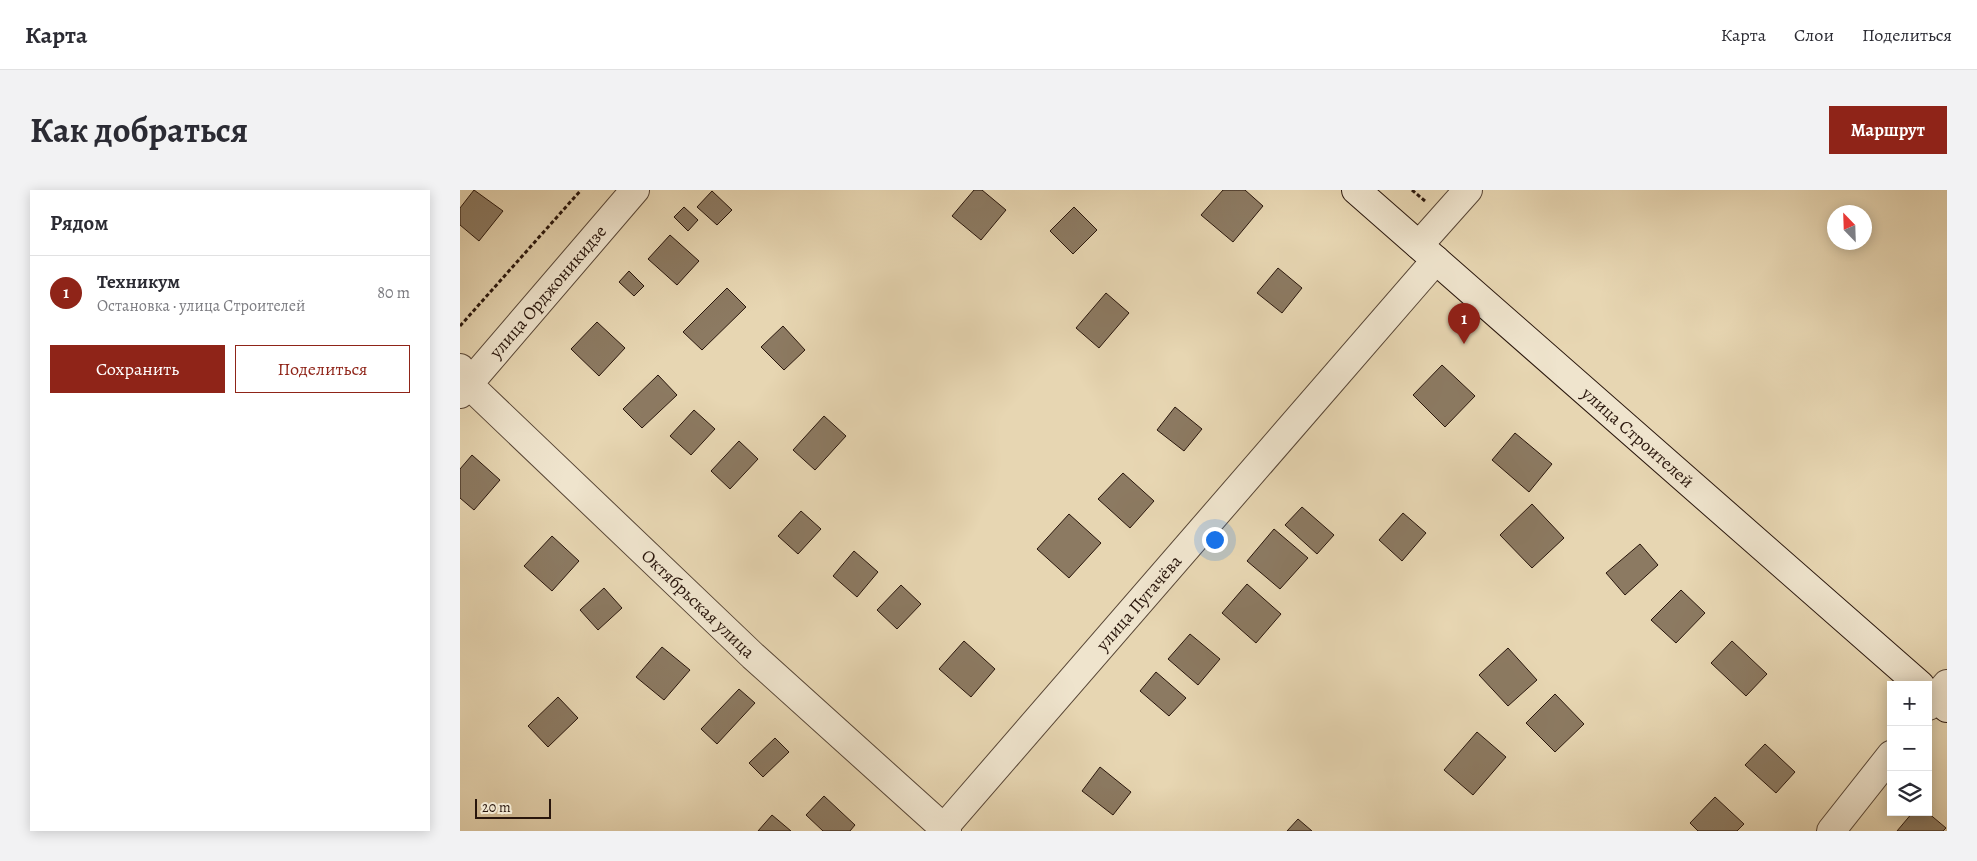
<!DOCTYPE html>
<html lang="ru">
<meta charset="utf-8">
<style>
body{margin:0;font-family:Alegreya,serif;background:#f2f2f3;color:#2b2b33}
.controls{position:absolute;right:15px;bottom:15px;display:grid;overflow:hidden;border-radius:0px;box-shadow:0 2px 12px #0003}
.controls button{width:45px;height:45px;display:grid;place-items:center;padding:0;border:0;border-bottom:1px solid #e1e1e2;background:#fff;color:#2b2b33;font:25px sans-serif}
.compass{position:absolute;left:1367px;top:15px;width:45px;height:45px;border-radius:50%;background:#fff;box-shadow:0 2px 12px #0003;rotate:337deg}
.scale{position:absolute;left:15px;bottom:12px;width:76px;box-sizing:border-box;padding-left:5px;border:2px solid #29160c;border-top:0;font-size:14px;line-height:18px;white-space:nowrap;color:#29160c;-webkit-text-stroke:4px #efe4cd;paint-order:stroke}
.you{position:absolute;left:754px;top:349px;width:18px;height:18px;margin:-12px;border:4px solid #fff;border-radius:50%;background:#1a73e8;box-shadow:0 0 0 8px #1a73e833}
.badge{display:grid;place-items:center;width:32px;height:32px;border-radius:50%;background:#8f2418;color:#fff;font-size:16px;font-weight:700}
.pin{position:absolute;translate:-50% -41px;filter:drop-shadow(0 1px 2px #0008)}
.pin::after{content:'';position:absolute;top:26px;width:18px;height:15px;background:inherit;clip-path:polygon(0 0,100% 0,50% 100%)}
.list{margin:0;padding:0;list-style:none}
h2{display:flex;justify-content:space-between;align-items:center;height:65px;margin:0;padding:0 20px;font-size:21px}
h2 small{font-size:16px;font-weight:400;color:#7c7c81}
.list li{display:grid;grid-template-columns:32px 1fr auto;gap:15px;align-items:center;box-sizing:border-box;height:75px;padding:0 20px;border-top:1px solid #e1e1e2}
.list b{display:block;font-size:19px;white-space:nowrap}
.list p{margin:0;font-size:16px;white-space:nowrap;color:#7c7c81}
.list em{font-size:16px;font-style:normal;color:#7c7c81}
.actions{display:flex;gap:10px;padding:15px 20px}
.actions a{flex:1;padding:11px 0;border:1px solid #8f2418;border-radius:0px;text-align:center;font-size:18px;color:#8f2418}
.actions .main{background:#8f2418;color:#fff}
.icon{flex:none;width:28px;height:28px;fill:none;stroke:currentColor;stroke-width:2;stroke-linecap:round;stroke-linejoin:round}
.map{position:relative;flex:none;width:1487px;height:641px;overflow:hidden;border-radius:0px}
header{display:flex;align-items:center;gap:30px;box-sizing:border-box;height:70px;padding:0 25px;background:#fff;border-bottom:1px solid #e1e1e2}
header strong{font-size:24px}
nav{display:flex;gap:28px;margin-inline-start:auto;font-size:18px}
.intro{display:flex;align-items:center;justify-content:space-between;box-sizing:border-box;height:120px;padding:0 30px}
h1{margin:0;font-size:35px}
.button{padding:12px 22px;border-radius:0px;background:#8f2418;color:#fff;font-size:18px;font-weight:700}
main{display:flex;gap:30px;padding:0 30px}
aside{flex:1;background:#fff;border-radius:0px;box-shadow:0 2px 12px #0003}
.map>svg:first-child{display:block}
.building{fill:#8c7a62;stroke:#29160c}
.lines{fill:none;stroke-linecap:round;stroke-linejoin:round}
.minor-casing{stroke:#584636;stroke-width:30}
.tertiary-casing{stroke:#584636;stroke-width:30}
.secondary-casing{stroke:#29160c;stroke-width:30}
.path{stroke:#29160c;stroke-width:3;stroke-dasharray:4 2.5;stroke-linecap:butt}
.minor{stroke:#efe4cd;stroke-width:28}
.tertiary{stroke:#efe4cd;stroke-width:28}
.secondary{stroke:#efe4cd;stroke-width:28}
.labels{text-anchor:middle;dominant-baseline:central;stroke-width:4;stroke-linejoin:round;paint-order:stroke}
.street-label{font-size:18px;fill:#29160c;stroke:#efe4cd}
</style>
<header>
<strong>Карта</strong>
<nav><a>Карта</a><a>Слои</a><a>Поделиться</a></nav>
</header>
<div class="intro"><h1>Как добраться</h1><a class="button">Маршрут</a></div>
<main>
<aside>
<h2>Рядом<small></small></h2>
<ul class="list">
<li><span class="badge">1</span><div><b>Техникум</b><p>Остановка · улица Строителей</p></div><em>80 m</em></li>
</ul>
<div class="actions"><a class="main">Сохранить</a><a>Поделиться</a></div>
</aside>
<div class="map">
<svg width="1487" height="641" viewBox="0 0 1487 641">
<rect width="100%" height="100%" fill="#e7d6b2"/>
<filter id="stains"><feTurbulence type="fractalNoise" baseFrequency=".004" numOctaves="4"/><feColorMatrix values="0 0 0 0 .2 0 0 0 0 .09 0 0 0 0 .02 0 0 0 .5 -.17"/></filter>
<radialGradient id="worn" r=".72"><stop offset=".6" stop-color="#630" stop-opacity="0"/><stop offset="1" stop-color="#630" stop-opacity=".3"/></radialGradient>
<g class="building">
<polygon points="14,0 43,21 19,51 0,35 0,18"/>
<polygon points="514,0 522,0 546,20 521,50 492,26"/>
<polygon points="763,0 785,0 803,16 773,52 741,25"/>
<polygon points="252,1 272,20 257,35 237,17"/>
<polygon points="224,17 238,30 228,41 214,27"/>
<polygon points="614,17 637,40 613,64 590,41"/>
<polygon points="210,45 239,71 217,95 188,69"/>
<polygon points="818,78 842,98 822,123 797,103"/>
<polygon points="169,81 184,96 174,106 159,92"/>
<polygon points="267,98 286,117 242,160 223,142"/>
<polygon points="646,103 669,123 639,158 616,138"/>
<polygon points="137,132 165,158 139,186 111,159"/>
<polygon points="323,136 345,160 324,180 301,157"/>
<polygon points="982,175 1015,206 985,237 953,205"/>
<polygon points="198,185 217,205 182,238 163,219"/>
<polygon points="715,217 742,239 724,261 697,240"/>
<polygon points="234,220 255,239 231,265 210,246"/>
<polygon points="364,226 386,246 355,280 333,260"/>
<polygon points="1055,243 1092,274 1069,302 1032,270"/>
<polygon points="279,251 298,269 270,299 251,281"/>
<polygon points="12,265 40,290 14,320 0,308 0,279"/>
<polygon points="663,283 694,311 670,338 638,309"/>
<polygon points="1072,314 1104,348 1072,378 1040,345"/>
<polygon points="842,317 874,345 857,364 825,335"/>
<polygon points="341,321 361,339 338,364 318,346"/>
<polygon points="943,323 966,343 942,371 919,350"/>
<polygon points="609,324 641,353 609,388 577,359"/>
<polygon points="814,339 848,368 820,399 787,371"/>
<polygon points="92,346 119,371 92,401 64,376"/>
<polygon points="1180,354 1198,375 1165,405 1146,383"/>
<polygon points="394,361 418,382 397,407 373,386"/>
<polygon points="787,394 821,424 796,453 762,423"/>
<polygon points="441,395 461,414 437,439 417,420"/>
<polygon points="144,398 162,418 138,440 120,420"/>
<polygon points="1221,400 1245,423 1216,453 1191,430"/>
<polygon points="730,444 760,469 738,495 708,469"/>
<polygon points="504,451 535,479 511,507 479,479"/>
<polygon points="1272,451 1307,484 1286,506 1251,473"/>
<polygon points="202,457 230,480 204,510 176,487"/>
<polygon points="1048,458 1077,490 1048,516 1019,485"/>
<polygon points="696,482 726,508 709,526 680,501"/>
<polygon points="279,499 295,513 257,554 241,539"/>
<polygon points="1095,504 1124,534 1095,562 1066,533"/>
<polygon points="98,507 118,528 88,557 68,536"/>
<polygon points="1017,542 1046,567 1013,605 984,580"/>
<polygon points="315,548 329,562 303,587 289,573"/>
<polygon points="1305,554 1335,582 1316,603 1285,575"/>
<polygon points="640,577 671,602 653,625 622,601"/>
<polygon points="364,606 395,635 390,641 363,641 346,625"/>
<polygon points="1255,607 1284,634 1277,641 1238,641 1230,633"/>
<polygon points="1453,622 1467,622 1486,638 1483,641 1437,641"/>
<polygon points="312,625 331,641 298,641"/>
<polygon points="838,629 852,641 827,641"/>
</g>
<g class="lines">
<g class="minor-casing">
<g id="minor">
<polyline points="959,55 1008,0"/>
<path id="s1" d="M0 178 8 194 293 466 487 641"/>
<polyline points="1468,516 1487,494"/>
<path id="s2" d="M481 641 976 70"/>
<polyline points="1371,641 1431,565"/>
</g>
</g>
<g class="tertiary-casing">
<g id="tertiary">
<path id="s3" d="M0 204 175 0"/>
</g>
</g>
<g class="secondary-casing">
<g id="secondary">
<path id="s4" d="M896 0 1460 495"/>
<polyline points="1468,502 1487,518"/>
</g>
</g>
<g class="path">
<polyline points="952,0 965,11"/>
<polyline points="0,136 121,0"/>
</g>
<use href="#minor" class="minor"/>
<use href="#tertiary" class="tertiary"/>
<use href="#secondary" class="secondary"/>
</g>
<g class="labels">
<g class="street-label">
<text stroke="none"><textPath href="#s3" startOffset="135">улица Орджоникидзе</textPath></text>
<text stroke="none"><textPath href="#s4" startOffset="375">улица Строителей</textPath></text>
<text stroke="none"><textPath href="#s2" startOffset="302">улица Пугачёва</textPath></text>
<text stroke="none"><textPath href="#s1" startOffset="336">Октябрьская улица</textPath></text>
</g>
</g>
<rect width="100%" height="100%" filter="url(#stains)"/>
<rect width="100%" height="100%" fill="url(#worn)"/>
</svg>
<div class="controls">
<button>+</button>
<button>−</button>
<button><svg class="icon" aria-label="layers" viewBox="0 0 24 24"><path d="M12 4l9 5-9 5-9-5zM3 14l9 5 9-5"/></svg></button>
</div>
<svg class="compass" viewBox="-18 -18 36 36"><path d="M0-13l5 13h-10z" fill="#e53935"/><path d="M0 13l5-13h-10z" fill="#7c7c81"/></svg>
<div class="scale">20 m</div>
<div class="you"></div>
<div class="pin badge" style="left:1004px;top:154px">1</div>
</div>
</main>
